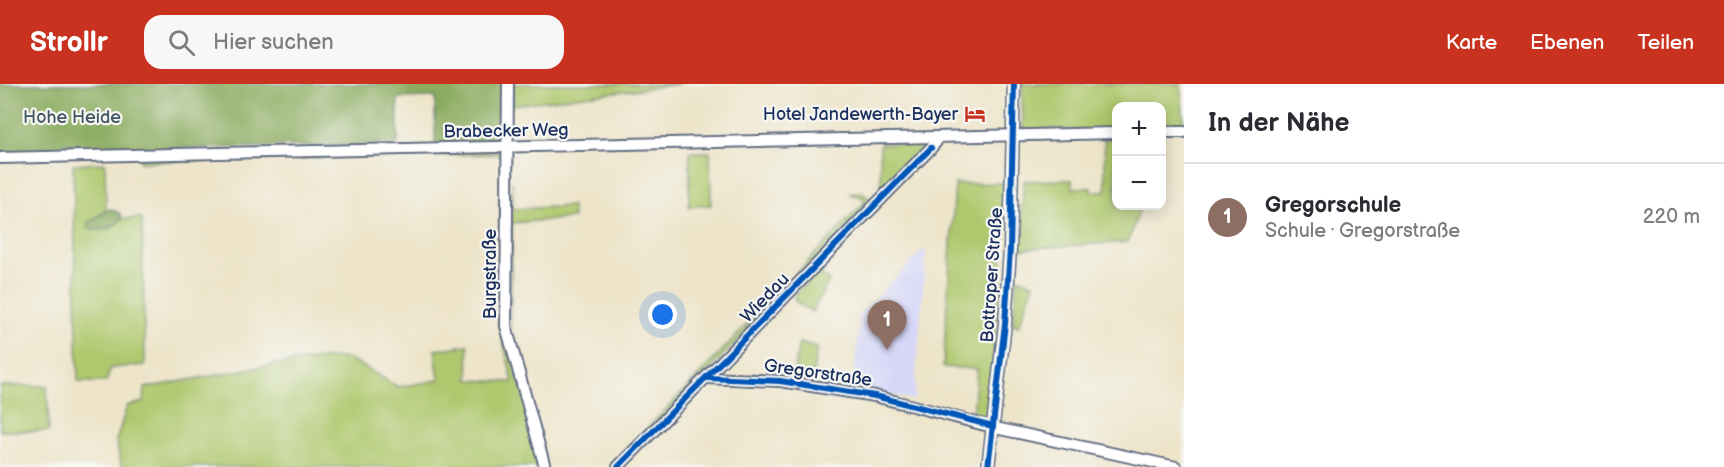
<!DOCTYPE html>
<html lang="de">
<meta charset="utf-8">
<style>
body{margin:0;font-family:"Balsamiq Sans",sans-serif;background:#f7f7f7;color:#2b2b33}
.controls{position:absolute;right:18px;top:18px;display:grid;overflow:hidden;border-radius:12px;box-shadow:0 3px 15px #0003}
.controls button{width:54px;height:54px;display:grid;place-items:center;padding:0;border:0;border-bottom:2px solid #e1e1e2;background:#fff;color:#2b2b33;font:30px sans-serif}
.you{position:absolute;left:663px;top:231px;width:21px;height:21px;margin:-15px;border:4px solid #fff;border-radius:50%;background:#1a73e8;box-shadow:0 0 0 9px #1a73e833}
.badge{display:grid;place-items:center;width:39px;height:39px;border-radius:50%;background:#c8321e;color:#fff;font-size:20px;font-weight:700}
.pin{position:absolute;translate:-50% -50px;filter:drop-shadow(0 2px 3px #0008)}
.pin::after{content:'';position:absolute;top:32px;width:21px;height:18px;background:inherit;clip-path:polygon(0 0,100% 0,50% 100%)}
.list{margin:0;padding:0;list-style:none}
h2{display:flex;justify-content:space-between;align-items:center;height:78px;margin:0;padding:0 24px;font-size:26px}
h2 small{font-size:20px;font-weight:400;color:#7c7c81}
.list li{display:grid;grid-template-columns:39px 1fr auto;gap:18px;align-items:center;box-sizing:border-box;height:108px;padding:0 24px;border-top:2px solid #e1e1e2}
.list b{display:block;font-size:22px;white-space:nowrap}
.list p{margin:0;font-size:20px;white-space:nowrap;color:#7c7c81}
.list em{font-size:20px;font-style:normal;color:#7c7c81}
.icon{flex:none;width:33px;height:33px;fill:none;stroke:currentColor;stroke-width:2;stroke-linecap:round;stroke-linejoin:round}
.map{position:relative;flex:none;width:1184px;height:383px;overflow:hidden}
header{display:flex;align-items:center;gap:36px;box-sizing:border-box;height:84px;padding:0 30px;background:#c8321e;color:#fff}
header strong{font-size:28px}
nav{display:flex;gap:33px;margin-inline-start:auto;font-size:21px}
.search{width:420px;height:54px;background:#f7f7f7;display:flex;align-items:center;gap:15px;box-sizing:border-box;padding:0 21px;border-radius:18px;color:#7c7c81;font-size:22px}
main{display:flex}
aside{flex:1;background:#fff}
.map>svg:first-child{display:block}
.built{fill:#d6d7f8}
.green{fill:#afc86d;stroke:#657c66;stroke-width:1.5}
.forest{fill:#8bac60;stroke:#536e5f;stroke-width:1.5}
.lines{fill:none;stroke-linecap:round;stroke-linejoin:round}
.minor-casing{stroke:#646e83;stroke-width:14}
.major-casing{stroke:#646e83;stroke-width:15}
.minor{stroke:#fff;stroke-width:10}
.major{stroke:#fff;stroke-width:12}
.cycleway-casing{stroke:#f6f6f2;stroke-width:10}
.cycleway{stroke:#0057b8;stroke-width:6}
.labels{text-anchor:middle;dominant-baseline:central;stroke-width:4.5;stroke-linejoin:round;paint-order:stroke}
.poi-label{font-size:18px;fill:#1b2f5e;stroke:#f6f6f2;text-anchor:end}
.park-label{font-size:18px;fill:#405562;stroke:#f6f6f2}
.street-label{font-size:18px;fill:#1b2f5e;stroke:#f6f6f2}
</style>
<header>
<strong>Strollr</strong>
<div class="search"><svg class="icon" aria-label="search" viewBox="0 0 24 24"><circle cx="10" cy="10" r="6"/><path d="M15 15l6 6"/></svg>Hier suchen</div>
<nav><a>Karte</a><a>Ebenen</a><a>Teilen</a></nav>
</header>
<main>
<div class="map">
<svg width="1184" height="383" viewBox="0 0 1184 383">
<rect width="100%" height="100%" fill="#f6f6f2"/>
<filter id="ink" filterUnits="userSpaceOnUse"><feTurbulence type="fractalNoise" baseFrequency=".0167" numOctaves="2"/><feDisplacementMap in="SourceGraphic" scale="12" xChannelSelector="R" yChannelSelector="G"/><feConvolveMatrix kernelMatrix="1 2 1 2 8 2 1 2 1" color-interpolation-filters="sRGB"/></filter>
<filter id="wash" filterUnits="userSpaceOnUse"><feTurbulence type="fractalNoise" baseFrequency=".008" numOctaves="4" result="noise"/><feDisplacementMap in="SourceGraphic" scale="24" xChannelSelector="R" yChannelSelector="G"/><feGaussianBlur stdDeviation="1.35" result="paint"/><feColorMatrix in="noise" values="0 0 0 0 0 0 0 0 0 0 0 0 0 0 0 0 0 1.4 0 .05"/><feComposite in="paint" operator="in"/></filter>
<g filter="url(#wash)">
<rect width="100%" height="100%" fill="#ede4c9"/>
<polygon class="built" points="923,166 926,166 914,316 853,302 860,230"/>
<g class="green">
<polygon points="513,0 680,0 513,21"/>
<polygon points="1022,0 1181,0 1184,46 1162,47 1162,22 1116,22 1116,48 1051,45 1023,47"/>
<polygon points="1104,55 1116,55 1116,122 1141,122 1128,158 1019,165 1024,97 1072,96 1073,104 1091,104 1091,108 1106,107"/>
<polygon points="919,59 923,66 881,109 880,60"/>
<polygon points="499,67 502,70 502,226 498,228 502,73 496,70 140,78 140,74"/>
<polygon points="690,68 710,68 711,121 689,123"/>
<polygon points="105,79 106,126 91,137 95,146 110,145 121,135 142,134 145,281 111,284 106,298 78,298 73,80"/>
<polygon points="512,98 513,125 572,122 573,134 512,139 510,252"/>
<polygon points="1006,99 1000,212 987,333 973,331 977,285 943,283 955,100"/>
<polygon points="861,108 873,117 615,383 610,383 866,117 860,112 850,110"/>
<polygon points="818,187 829,197 812,228 796,218 794,212"/>
<polygon points="1017,194 1034,200 1019,242 1013,240"/>
<polygon points="498,236 502,237 543,383 122,383 116,357 127,322 144,318 145,304 277,280 332,274 345,274 357,279 398,303 439,296 435,266 468,261 469,296 513,298"/>
<polygon points="799,259 817,264 812,295 793,291"/>
<polygon points="0,302 47,302 49,347 0,347"/>
</g>
<g class="forest">
<polygon points="0,0 504,0 502,59 435,60 435,13 398,14 398,60 0,68"/>
<path d="M110 125 121 130 122 133C114 146 102 148 88 144V139Z"/>
</g>
</g>
<g filter="url(#ink)">
<g class="lines">
<g class="minor-casing">
<g id="minor">
<polyline points="508,0 506,242 545,383"/>
<polyline points="1162,48 1184,48"/>
<polyline points="0,74 1116,49"/>
<polyline points="707,294 780,297 875,312 1000,345 1176,383"/>
<polyline points="618,383 931,64 936,58 936,54"/>
</g>
</g>
<g class="major-casing">
<polyline id="major" points="988,383 1005,240 1010,165 1014,0"/>
</g>
<use href="#minor" class="minor"/>
<use href="#major" class="major"/>
<g class="cycleway-casing">
<g id="cycleway">
<polyline points="707,294 780,297 875,312 993,342"/>
<polyline points="618,383 931,64"/>
<polyline points="988,383 1005,240 1010,165 1014,0"/>
</g>
</g>
<use href="#cycleway" class="cycleway"/>
</g>
</g>
<defs>
<g id="hotel-bare" transform="scale(1.62)"><path d="M-6-4.5h1.5V1H6V5H4.5V3h-9V5H-6ZM-4 0a1.8 1.8 0 1 1 3.6 0ZM.5 0V-2.5h3Q6-2.5 6 0Z" fill="#c8321e" stroke="#f6f6f2" stroke-width="2.5" paint-order="stroke"/></g>
</defs>
<g fill-rule="evenodd">
<use href="#hotel-bare" x="975" y="30"/>
</g>
<g class="labels">
<g class="poi-label">
<text x="958" y="30">Hotel Jandewerth-Bayer</text>
</g>
<g class="park-label">
<text x="72" y="33">Hohe Heide</text>
</g>
<g class="street-label">
<text transform="translate(506 47) rotate(-1)">Brabecker Weg</text>
<text transform="translate(490 190) rotate(-90)">Burgstraße</text>
<text transform="translate(992 191) rotate(-86)">Bottroper Straße</text>
<text transform="translate(765 214) rotate(-46)">Wiedau</text>
<text transform="translate(818 289) rotate(8)">Gregorstraße</text>
</g>
</g>
</svg>
<div class="controls">
<button>+</button>
<button>−</button>
</div>
<div class="you"></div>
<div class="pin badge" style="left:887px;top:266px;background:#8d6e63">1</div>
</div>
<aside>
<h2>In der Nähe<small></small></h2>
<ul class="list">
<li><span class="badge" style="background:#8d6e63">1</span><div><b>Gregorschule</b><p>Schule · Gregorstraße</p></div><em>220 m</em></li>
</ul>
</aside>
</main>
